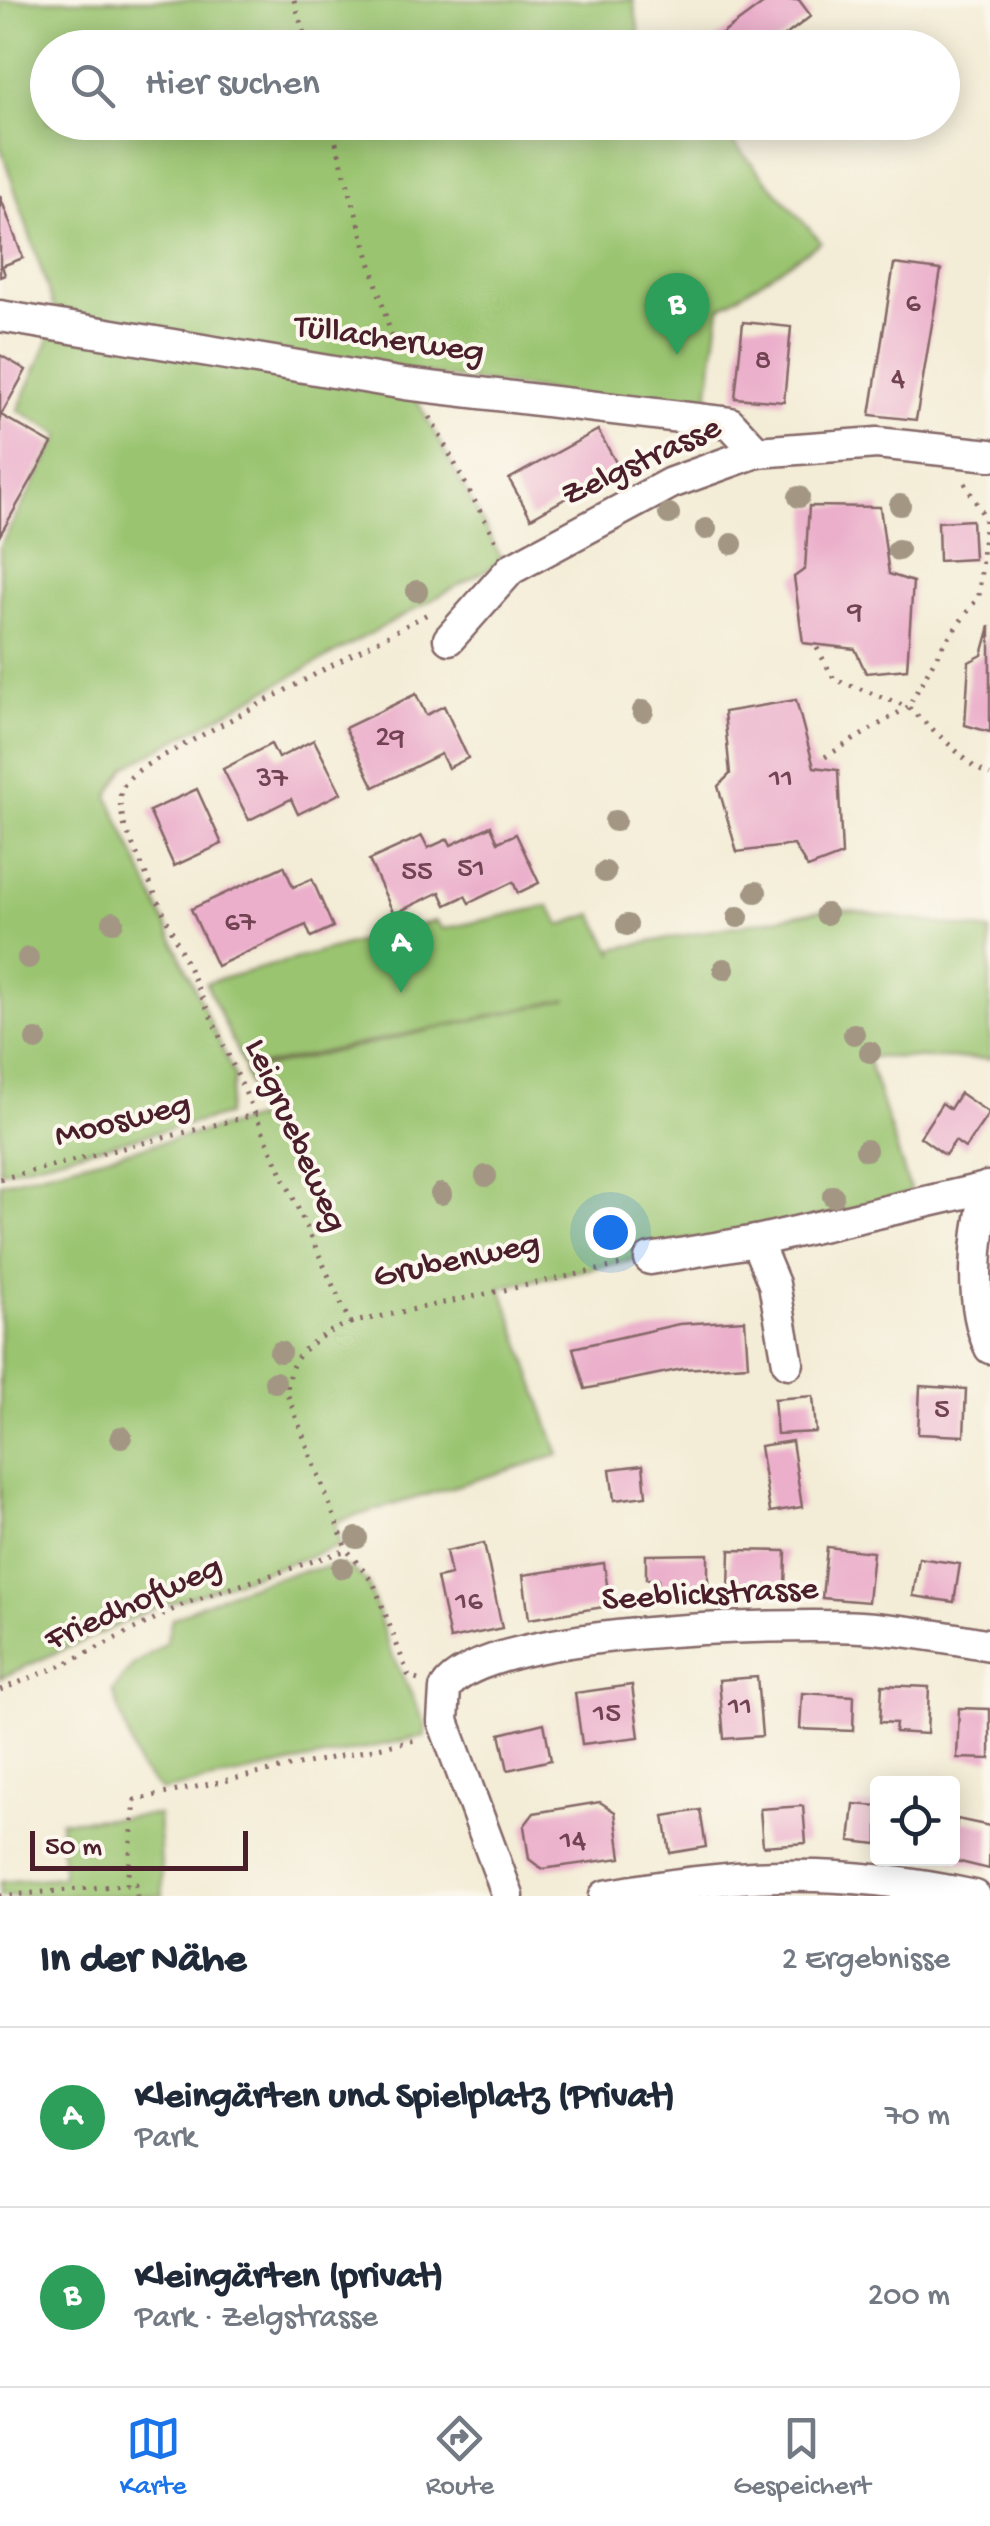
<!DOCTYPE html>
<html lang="de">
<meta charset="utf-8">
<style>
body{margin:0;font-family:"Gochi Hand",sans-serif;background:#f2f2f3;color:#1f2937}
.controls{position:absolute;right:30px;bottom:30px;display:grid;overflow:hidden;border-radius:10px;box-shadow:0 5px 25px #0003}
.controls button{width:90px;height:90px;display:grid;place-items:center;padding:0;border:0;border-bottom:2px solid #e0e1e3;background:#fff;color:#1f2937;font:50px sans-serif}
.scale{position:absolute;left:30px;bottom:25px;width:218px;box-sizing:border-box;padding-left:10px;border:5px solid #4a1f2b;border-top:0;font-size:28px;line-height:35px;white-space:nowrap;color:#4a1f2b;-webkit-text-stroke:8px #fbf7ec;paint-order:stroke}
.you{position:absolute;left:610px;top:1232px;width:35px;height:35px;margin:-25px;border:8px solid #fff;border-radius:50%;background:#1a73e8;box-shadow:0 0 0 15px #1a73e833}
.badge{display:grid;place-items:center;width:65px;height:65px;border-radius:50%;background:#1a73e8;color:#fff;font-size:32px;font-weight:700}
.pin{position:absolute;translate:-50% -82px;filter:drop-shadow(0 2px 5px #0008)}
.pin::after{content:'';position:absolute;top:52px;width:35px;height:30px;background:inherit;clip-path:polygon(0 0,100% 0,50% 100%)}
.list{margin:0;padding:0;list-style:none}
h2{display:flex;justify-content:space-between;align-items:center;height:130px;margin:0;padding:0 40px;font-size:42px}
h2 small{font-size:32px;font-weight:400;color:#747a83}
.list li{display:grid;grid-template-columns:65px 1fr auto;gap:30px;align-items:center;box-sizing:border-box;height:180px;padding:0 40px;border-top:2px solid #e0e1e3}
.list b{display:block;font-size:38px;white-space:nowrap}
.list p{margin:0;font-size:32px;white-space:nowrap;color:#747a83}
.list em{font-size:32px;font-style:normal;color:#747a83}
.icon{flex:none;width:55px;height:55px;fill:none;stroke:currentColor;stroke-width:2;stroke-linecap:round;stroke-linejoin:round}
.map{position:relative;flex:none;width:990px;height:1896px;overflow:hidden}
.search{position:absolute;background:#fff;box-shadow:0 5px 25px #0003;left:30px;right:30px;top:30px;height:110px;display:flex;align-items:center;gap:25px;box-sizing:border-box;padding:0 35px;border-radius:55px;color:#747a83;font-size:38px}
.sheet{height:490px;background:#fff}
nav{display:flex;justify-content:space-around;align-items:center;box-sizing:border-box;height:140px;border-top:2px solid #e0e1e3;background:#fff;font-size:28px;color:#747a83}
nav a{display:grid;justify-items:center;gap:5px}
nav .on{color:#1a73e8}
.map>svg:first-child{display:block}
.green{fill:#9ac470;stroke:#72724e;stroke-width:2.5}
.building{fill:#ebafcb}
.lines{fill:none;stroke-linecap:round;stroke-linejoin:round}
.minor-casing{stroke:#856767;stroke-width:35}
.path{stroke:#856767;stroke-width:5;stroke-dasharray:2.5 8;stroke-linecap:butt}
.minor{stroke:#fff;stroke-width:30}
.tree{fill:#a39784}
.labels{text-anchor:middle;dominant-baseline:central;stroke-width:8;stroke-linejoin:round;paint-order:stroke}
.number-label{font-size:30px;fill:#724353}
.street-label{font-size:35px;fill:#4a1f2b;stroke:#fbf7ec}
</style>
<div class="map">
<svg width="990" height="1896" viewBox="0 0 990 1896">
<rect width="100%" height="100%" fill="#fbf7ec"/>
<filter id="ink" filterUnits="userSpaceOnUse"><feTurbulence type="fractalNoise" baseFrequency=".01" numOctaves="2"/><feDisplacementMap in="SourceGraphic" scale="20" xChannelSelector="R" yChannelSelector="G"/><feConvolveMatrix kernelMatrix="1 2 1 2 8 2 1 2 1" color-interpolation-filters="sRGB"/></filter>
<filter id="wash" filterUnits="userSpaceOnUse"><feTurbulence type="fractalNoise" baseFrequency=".0048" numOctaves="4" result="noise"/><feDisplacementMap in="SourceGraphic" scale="40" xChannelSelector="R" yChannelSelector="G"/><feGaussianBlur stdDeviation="2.25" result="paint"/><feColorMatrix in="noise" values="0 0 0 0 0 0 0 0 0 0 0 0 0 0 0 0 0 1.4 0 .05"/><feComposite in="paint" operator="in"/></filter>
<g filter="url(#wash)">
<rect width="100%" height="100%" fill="#f3ecd6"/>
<g class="green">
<polygon points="0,0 633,0 640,37 650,47 48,48 48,122 716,123 821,242 720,308 706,413 59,323 0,145"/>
<polygon points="53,330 412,391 503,561 126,767 108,796 235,1077 226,1115 0,1172 0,546 61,435 18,410"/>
<polygon points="549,906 561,925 593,914 614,955 612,949 833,908 990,931 990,1059 867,1057 911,1193 752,1236 501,1287 559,1455 335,1522 340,1546 153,1609 0,1678 0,1183 263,1117 244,1072 568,999 245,1069 206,983 435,921 443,929"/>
<path d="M336 1566 351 1569 368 1583 389 1648 426 1725 425 1736 161 1791 139 1768 113 1691 133 1665 166 1643 172 1619C223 1592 278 1573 336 1566Z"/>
<polygon points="158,1815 163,1896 0,1896 0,1882 63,1877 60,1821"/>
</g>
<g id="blocks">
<g class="building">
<polygon points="768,0 799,0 811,16 769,48 715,48 711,42"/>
<polygon points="0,196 23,258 2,266 5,275 0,277"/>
<polygon points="894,264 941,270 916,420 870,415"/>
<polygon points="743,322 791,327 784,402 735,398"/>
<polygon points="0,355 26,370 1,415 52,444 0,535"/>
<polygon points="598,430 619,468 531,518 509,479"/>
<polygon points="809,506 880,507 889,574 913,582 907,669 866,673 855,649 803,643 794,577 805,569"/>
<polygon points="972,520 974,559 939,561 938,522"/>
<polygon points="990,626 990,732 965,725 969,662 982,655"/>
<polygon points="416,694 426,715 444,706 468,758 448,768 441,754 374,787 345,728"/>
<polygon points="796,700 814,767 838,770 842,855 808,868 794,845 737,852 718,786 730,774 724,712"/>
<polygon points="314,740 341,793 298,814 291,799 249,820 223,769 271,744 278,758"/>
<polygon points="197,789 222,844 174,866 149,811"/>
<polygon points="491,826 498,842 516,834 539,883 518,893 513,882 469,903 465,896 446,905 440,892 394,914 369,860 422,836 428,848 448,839 451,845"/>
<polygon points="284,866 293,887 312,879 333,927 311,937 306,925 217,966 191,909"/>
<polygon points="960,1093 989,1113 965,1148 955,1141 945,1155 920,1137 942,1103 950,1109"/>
<polygon points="745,1320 748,1365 682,1369 585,1389 573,1348 679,1324"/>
<polygon points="920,1386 966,1389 964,1436 918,1434"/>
<polygon points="813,1396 816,1432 777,1434 774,1399"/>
<polygon points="792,1441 802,1507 770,1512 760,1446"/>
<polygon points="643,1465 646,1496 614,1500 610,1469"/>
<polygon points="484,1543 502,1628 450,1639 437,1578 451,1575 446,1551"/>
<polygon points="827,1547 873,1552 868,1602 822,1598"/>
<polygon points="730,1550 786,1551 785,1592 729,1591"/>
<polygon points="708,1554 708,1593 659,1594 658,1579 646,1579 646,1555"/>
<polygon points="919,1558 960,1564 954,1602 913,1596"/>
<polygon points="604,1563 610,1606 529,1619 523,1575"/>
<polygon points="757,1677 762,1736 724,1739 719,1680"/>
<polygon points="632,1685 639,1737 582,1744 575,1693"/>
<polygon points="882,1685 929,1687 927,1734 895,1732 896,1723 880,1722"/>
<polygon points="802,1693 854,1696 853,1731 800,1729"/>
<polygon points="959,1708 990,1709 990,1759 957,1758"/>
<polygon points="544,1723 551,1760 508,1770 500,1734"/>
<polygon points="600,1802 615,1812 621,1858 542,1869 529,1859 524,1826 534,1813"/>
<polygon points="854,1804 878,1806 878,1844 850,1841"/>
<polygon points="803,1806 806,1843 763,1846 760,1809"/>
<polygon points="700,1810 706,1847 670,1853 664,1816"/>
<polygon points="957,1819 990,1826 989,1869 952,1860"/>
</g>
</g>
</g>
<g filter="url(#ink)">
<use href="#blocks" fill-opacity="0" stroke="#856767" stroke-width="2.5"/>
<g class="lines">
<g class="minor-casing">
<g id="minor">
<polyline points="0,316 405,384 730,423 757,452"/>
<polyline points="449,639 511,569 671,483 757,452 877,443 990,455"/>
<path d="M987 1187C976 1235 968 1302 990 1348"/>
<polyline points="756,1241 774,1284 788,1363"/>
<polyline points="650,1259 756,1241 990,1187"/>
<path d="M508 1896 443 1721 445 1689C482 1628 788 1623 861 1627 905 1630 947 1637 990 1645"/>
<path d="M605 1896C740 1871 840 1867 975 1896"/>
</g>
</g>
<g class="path">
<polyline points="294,0 308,48"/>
<polyline points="330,122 396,352"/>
<polyline points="430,417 498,545"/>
<polyline points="965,483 985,518 979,596 943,645 908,707 974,767 990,775"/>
<polyline points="817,648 834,679 908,707"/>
<polyline points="825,757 908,707"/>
<polyline points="0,1179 258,1114"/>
<polyline points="350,1323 621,1265"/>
<path d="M418 1680 409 1677 374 1584 347 1550 288 1396C283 1356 318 1335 350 1323L125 828C116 792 117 783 150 763L433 611"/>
<polyline points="0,1690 65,1664 186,1603 347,1550"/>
<polyline points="127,1885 135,1800 420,1739"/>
<polyline points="0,1896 136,1884 137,1896"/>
</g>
<use href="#minor" class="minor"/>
</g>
<g class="tree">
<circle cx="799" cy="497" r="11"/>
<circle cx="900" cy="505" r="11"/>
<circle cx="669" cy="514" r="11"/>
<circle cx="706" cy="529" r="11"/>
<circle cx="732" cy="544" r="11"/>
<circle cx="898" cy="550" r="11"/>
<circle cx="417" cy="591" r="11"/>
<circle cx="643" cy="711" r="11"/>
<circle cx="615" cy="821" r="11"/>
<circle cx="605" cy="872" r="11"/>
<circle cx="756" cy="892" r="11"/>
<circle cx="826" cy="914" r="11"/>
<circle cx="738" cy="917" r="11"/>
<circle cx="113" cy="922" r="11"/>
<circle cx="627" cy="925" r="11"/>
<circle cx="28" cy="958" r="11"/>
<circle cx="724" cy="969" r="11"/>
<circle cx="854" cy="1034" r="11"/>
<circle cx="36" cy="1040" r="11"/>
<circle cx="870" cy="1052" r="11"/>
<circle cx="866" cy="1150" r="11"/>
<circle cx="486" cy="1176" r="11"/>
<circle cx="441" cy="1194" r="11"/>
<circle cx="833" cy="1196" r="11"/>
<circle cx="623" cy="1239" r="11"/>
<circle cx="280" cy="1352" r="11"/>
<circle cx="275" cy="1382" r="11"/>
<circle cx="121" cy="1437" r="11"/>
<circle cx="357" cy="1538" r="11"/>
<circle cx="342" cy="1568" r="11"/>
</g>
</g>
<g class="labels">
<g class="number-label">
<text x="913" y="305">6</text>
<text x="763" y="362">8</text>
<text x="898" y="380">4</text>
<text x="855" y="613">9</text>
<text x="390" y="739">29</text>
<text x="272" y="780">37</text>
<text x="781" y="780">11</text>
<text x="471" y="870">51</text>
<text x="417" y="873">55</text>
<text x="240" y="924">67</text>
<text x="942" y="1411">5</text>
<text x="469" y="1603">16</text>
<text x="740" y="1708">11</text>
<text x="607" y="1715">15</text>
<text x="573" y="1842">14</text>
</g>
<g class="street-label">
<text transform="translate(389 341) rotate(8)">Tüllacherweg</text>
<text transform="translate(642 463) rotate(-25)">Zelgstrasse</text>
<text transform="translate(123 1122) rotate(-14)">Moosweg</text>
<text transform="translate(294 1136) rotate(66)">Leigruebeweg</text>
<text transform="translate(457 1262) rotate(-12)">Grubenweg</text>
<text transform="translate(710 1596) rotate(-3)">Seeblickstrasse</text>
<text transform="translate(134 1605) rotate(-24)">Friedhofweg</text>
</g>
</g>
</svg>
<div class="controls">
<button><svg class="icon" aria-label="locate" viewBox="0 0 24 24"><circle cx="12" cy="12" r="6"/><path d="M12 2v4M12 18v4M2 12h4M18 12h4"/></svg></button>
</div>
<div class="scale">50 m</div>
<div class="you"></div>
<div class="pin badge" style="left:401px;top:993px;background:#2e9e5b">A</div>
<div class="pin badge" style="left:677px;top:355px;background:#2e9e5b">B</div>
<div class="search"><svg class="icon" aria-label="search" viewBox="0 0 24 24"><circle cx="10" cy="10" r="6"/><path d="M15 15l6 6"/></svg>Hier suchen</div>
</div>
<section class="sheet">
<h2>In der Nähe<small>2 Ergebnisse</small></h2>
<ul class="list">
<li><span class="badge" style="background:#2e9e5b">A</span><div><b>Kleingärten und Spielplatz (Privat)</b><p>Park</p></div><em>70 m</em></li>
<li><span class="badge" style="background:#2e9e5b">B</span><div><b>Kleingärten (privat)</b><p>Park · Zelgstrasse</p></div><em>200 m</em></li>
</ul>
</section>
<nav>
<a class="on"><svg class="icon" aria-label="map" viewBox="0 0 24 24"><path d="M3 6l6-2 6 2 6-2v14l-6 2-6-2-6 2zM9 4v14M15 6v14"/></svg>Karte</a>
<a><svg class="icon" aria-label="directions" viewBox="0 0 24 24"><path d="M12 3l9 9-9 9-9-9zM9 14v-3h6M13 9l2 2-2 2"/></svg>Route</a>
<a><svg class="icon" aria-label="saved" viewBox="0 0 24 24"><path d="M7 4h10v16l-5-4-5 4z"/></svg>Gespeichert</a>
</nav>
